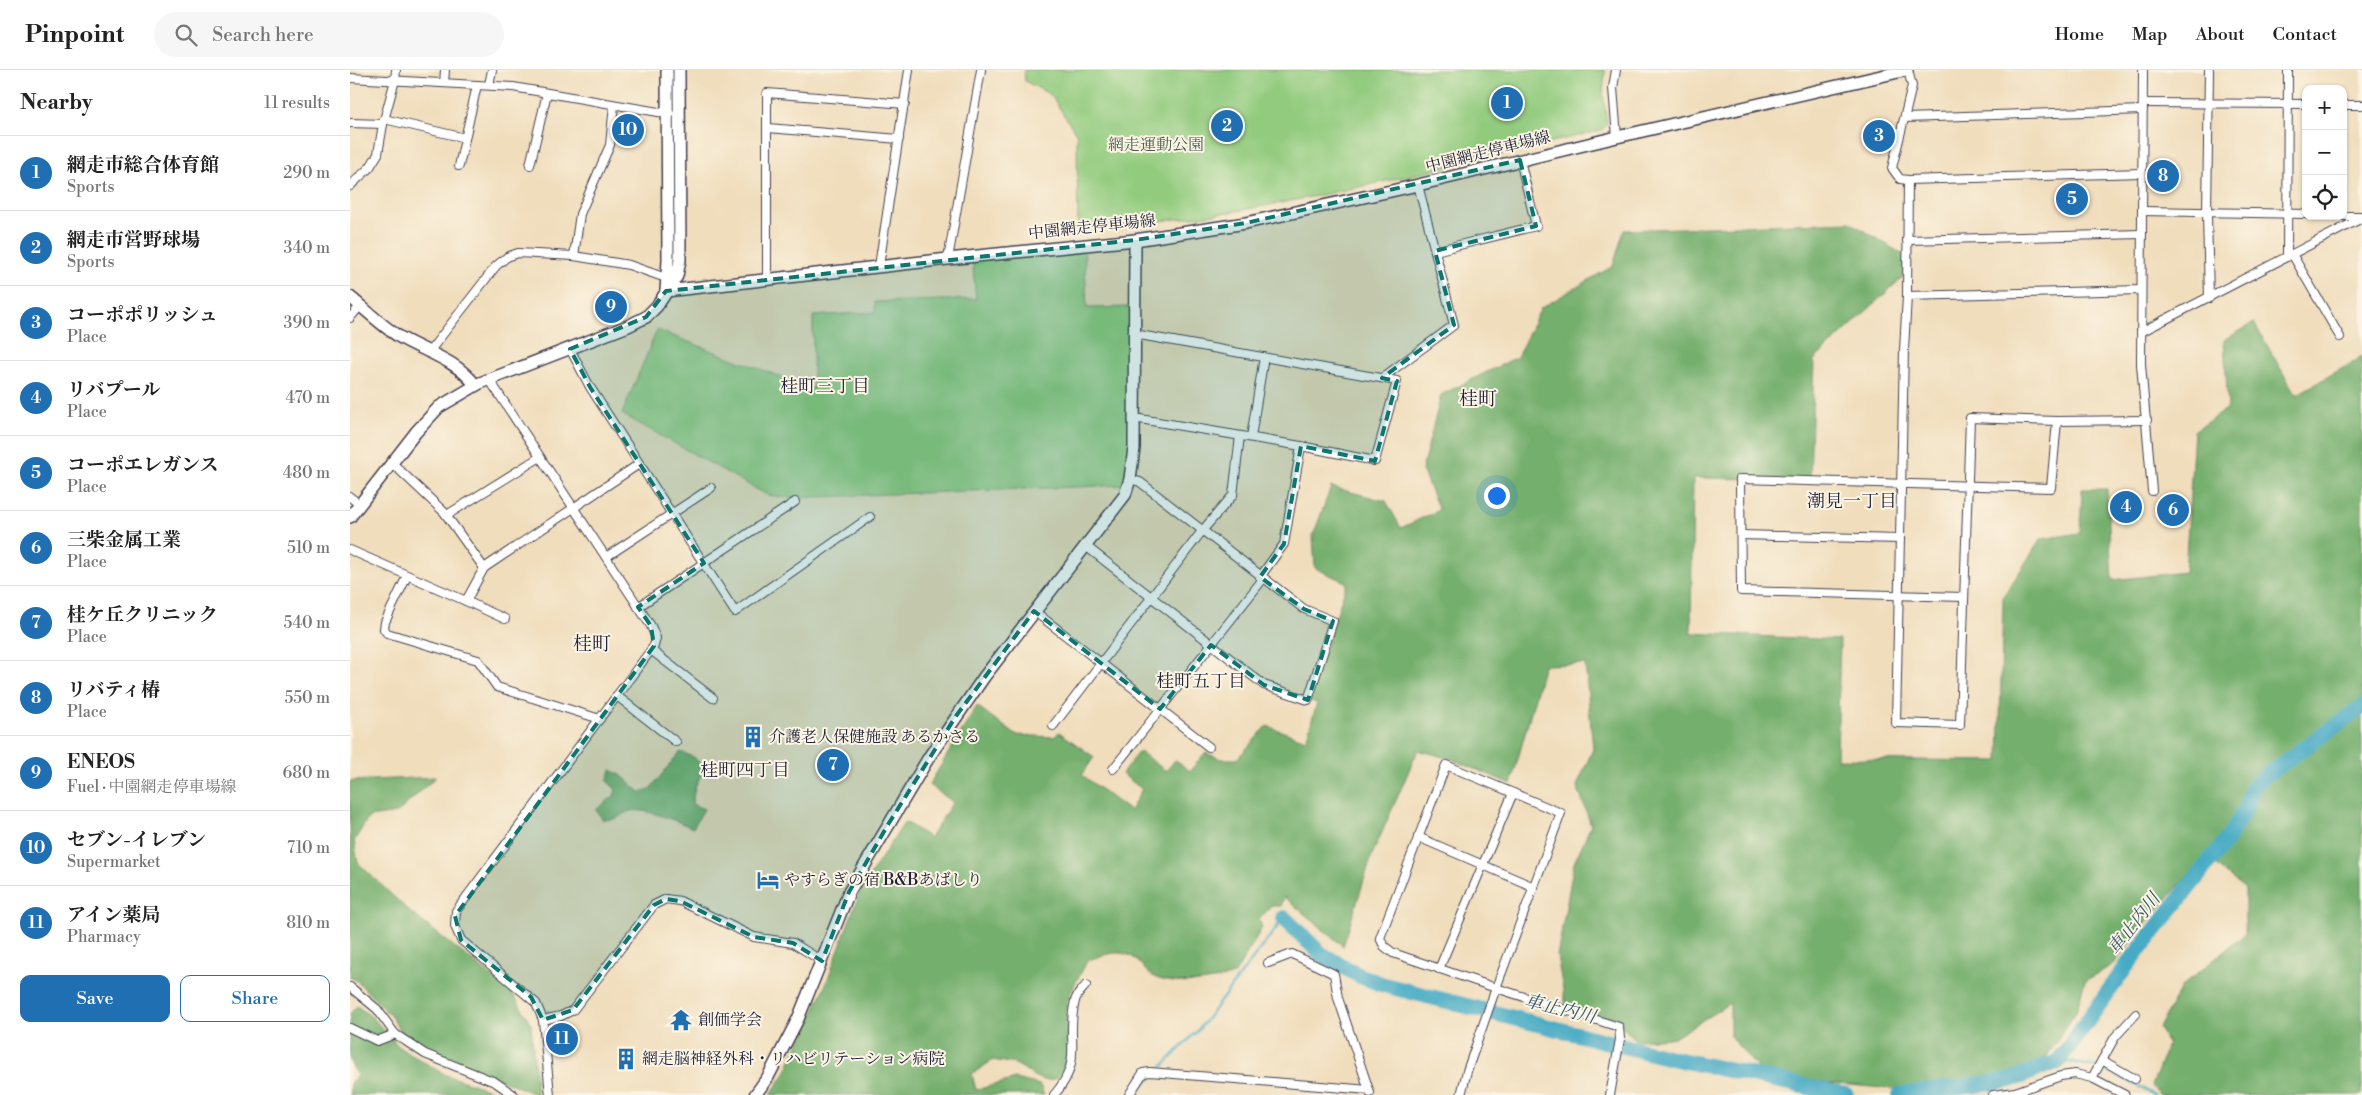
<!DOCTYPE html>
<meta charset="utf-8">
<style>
body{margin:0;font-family:"Libre Bodoni","Noto Serif JP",serif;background:#f6f6f6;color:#222}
.controls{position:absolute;right:15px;top:15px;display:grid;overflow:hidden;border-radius:10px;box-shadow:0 1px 4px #0004}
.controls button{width:45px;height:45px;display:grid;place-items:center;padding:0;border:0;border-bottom:1px solid #e0e0e0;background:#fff;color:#222;font:25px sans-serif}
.you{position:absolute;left:1146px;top:425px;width:18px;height:18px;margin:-12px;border:4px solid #fff;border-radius:50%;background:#1a73e8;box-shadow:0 0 0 8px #1a73e833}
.badge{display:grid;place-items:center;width:32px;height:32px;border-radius:50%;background:#1f6fb2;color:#fff;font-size:16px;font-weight:700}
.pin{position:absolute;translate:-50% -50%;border:2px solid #fff;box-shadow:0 1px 5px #0006}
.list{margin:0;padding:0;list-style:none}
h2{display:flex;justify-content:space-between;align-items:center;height:65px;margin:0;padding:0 20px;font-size:21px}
h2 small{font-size:16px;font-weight:400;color:#767676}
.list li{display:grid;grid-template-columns:32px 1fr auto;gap:15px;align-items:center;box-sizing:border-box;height:75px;padding:0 20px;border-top:1px solid #e0e0e0}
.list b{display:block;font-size:19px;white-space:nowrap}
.list p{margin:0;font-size:16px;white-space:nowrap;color:#767676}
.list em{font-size:16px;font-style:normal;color:#767676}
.actions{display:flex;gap:10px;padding:15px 20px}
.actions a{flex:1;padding:11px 0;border:1px solid #1f6fb2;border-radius:10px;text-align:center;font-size:18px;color:#1f6fb2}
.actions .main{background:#1f6fb2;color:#fff}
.icon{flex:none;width:28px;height:28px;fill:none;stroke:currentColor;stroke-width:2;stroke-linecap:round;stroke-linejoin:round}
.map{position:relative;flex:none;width:2012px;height:1025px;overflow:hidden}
header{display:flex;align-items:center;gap:30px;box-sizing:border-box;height:70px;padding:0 25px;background:#fff;border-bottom:1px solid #e0e0e0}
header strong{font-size:24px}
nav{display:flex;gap:28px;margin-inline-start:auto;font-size:18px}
.search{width:350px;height:45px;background:#f6f6f6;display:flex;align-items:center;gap:12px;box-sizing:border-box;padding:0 18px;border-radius:28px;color:#767676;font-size:19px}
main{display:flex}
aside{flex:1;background:#fff}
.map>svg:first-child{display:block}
.green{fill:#92cb7e;stroke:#5a765c}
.forest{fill:#75af6d;stroke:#4c6854}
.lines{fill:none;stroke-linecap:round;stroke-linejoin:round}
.stream{stroke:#46abc5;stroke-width:2.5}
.river{stroke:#46abc5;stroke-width:16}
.street-casing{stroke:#413e4e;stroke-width:10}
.secondary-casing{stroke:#413e4e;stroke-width:14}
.street{stroke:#fff;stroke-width:8}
.secondary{stroke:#fff;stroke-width:11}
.marked{fill:#0f766e;fill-opacity:0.2;stroke:#0f766e;stroke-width:4;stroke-dasharray:10 6;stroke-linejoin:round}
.labels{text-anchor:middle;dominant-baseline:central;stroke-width:4;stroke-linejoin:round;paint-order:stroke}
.park-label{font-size:16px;fill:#495d52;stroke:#fcf5e5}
.street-label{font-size:16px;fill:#22223b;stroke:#fcf5e5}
.poi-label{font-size:16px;fill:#22223b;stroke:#fcf5e5;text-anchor:start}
.neighbourhood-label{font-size:18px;fill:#22223b;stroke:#fcf5e5}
.water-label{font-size:18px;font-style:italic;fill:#305972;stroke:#fcf5e5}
.quarter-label{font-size:19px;fill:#22223b;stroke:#fcf5e5}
</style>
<header>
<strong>Pinpoint</strong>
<div class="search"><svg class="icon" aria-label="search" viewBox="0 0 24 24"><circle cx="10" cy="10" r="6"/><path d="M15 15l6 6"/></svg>Search here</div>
<nav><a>Home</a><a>Map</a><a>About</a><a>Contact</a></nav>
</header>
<main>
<aside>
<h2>Nearby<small>11 results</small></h2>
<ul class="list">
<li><span class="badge">1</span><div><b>網走市総合体育館</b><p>Sports</p></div><em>290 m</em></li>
<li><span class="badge">2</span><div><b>網走市営野球場</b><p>Sports</p></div><em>340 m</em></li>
<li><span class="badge">3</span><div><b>コーポポリッシュ</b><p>Place</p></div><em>390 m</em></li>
<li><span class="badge">4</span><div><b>リバプール</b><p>Place</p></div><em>470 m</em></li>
<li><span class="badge">5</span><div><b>コーポエレガンス</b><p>Place</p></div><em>480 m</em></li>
<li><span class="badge">6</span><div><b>三柴金属工業</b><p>Place</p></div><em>510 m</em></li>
<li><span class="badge">7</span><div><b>桂ケ丘クリニック</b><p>Place</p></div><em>540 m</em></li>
<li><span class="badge">8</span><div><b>リバティ椿</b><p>Place</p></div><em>550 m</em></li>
<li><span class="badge">9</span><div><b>ENEOS</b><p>Fuel · 中園網走停車場線</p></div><em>680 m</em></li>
<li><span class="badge">10</span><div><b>セブン-イレブン</b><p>Supermarket</p></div><em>710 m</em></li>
<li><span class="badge">11</span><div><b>アイン薬局</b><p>Pharmacy</p></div><em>810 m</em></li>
</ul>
<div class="actions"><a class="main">Save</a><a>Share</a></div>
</aside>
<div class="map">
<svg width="2012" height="1025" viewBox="0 0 2012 1025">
<rect width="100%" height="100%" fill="#fcf5e5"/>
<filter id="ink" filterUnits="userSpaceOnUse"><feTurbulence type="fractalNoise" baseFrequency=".02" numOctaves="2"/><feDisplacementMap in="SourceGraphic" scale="10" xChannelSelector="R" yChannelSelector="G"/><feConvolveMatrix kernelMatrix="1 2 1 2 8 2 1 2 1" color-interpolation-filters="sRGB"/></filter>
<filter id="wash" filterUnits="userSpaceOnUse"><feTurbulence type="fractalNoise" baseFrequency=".0096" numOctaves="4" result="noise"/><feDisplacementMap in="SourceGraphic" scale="20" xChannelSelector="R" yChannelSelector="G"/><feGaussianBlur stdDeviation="1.12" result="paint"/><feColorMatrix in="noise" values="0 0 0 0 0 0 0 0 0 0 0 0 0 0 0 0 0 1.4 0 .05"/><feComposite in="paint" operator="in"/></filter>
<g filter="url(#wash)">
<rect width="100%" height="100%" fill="#f0ddbc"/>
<g class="green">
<path d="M674 0H1255L1253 24 1257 54 1252 60C1130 89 1009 120 886 141 834 149 781 154 728 159L727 65 701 25 675 11Z"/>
<polygon points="734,175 737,238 784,237 778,415 440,428 417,425 272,344 307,260 463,319 463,246 525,242 525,232 626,229 622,186"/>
</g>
<g class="forest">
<path d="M1500 152 1557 187 1558 202 1464 290 1460 410 1343 408 1341 563 1490 570 1487 689 1649 691 1653 527 1691 469 1730 463 1732 419H1757L1762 510 1835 502 1844 361 1878 338 1874 270 1904 253 1946 325 2012 287V1025H1810L1802 1016 1818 974 1809 958 1831 917 1895 864V819L1855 787 1790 859 1764 894 1735 911 1726 942 1695 989 1673 1002 1652 1008 1610 1010 1545 1019 1476 1013 1410 1001 1380 966V933L1324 968 1285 970 1269 953 1216 936 1207 886 1224 793 1241 755 1227 716 1243 679 1235 594 1194 595 1161 714 1101 689 1068 680 1022 785 993 876 934 827 931 836H922L909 849 912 858 884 905C863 912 825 917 804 907 796 903 792 894 784 888 769 878 752 885 737 891 731 904 721 919 717 933 713 950 730 1005 700 1010 687 1012 679 1001 669 996 663 992 651 992 643 990L622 1004 626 1020 665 1009 690 1015 694 1025H420L434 1005 474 919 511 819 555 752 580 768 603 732 579 715 627 636 666 665 704 667 709 662 744 687 732 705 780 741 792 719 772 704 789 681 816 701 825 690 840 701 855 683 872 689H887L917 656 956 670 967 633 958 630 997 513 965 498 963 466 981 417 1036 431 1051 458 1089 440 1072 400 1091 325 1167 287 1191 238 1263 196 1274 160Z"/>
<path d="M330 682 344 687 355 698 345 717 342 734 354 739 343 758C328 752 297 738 281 741 267 744 273 751 252 749L246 740 264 726 266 720 257 711 261 700 271 705 290 722 300 719Z"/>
<polygon points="86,707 47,743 19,747 4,771 8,793 60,842 162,922 181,954 187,1025 83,980 53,964 39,944 7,911 0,907 0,711"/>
<polygon points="7,936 23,948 50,978 96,1005 140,1020 147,1025 0,1025 0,1013 7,1006 0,991 0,944"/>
</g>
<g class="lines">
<g class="stream">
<path d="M1708 992C1744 991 1774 1008 1804 1025"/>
<polyline points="808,1001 849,959 934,848"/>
<polyline points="784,1025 804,1005"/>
</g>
<g class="river">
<polyline points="934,848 971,884 1010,906 1034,915 1321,988 1496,1025"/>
<path d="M1550 1025 1656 1011C1675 1007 1690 996 1708 992L1778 894 1878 768 1897 736 1900 720 1916 705 2012 637"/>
</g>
</g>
</g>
<g filter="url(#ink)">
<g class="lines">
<g class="street-casing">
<g id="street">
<polyline points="1266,0 1263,18 1267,67"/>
<polyline points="1558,0 1562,16 1542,98 1550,109 1558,110 1557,226 1554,280 1546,653 1610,655 1620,348 1707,351 1797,350"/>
<polyline points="1793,0 1791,294 1802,421"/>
<polyline points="0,8 163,17 320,44"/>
<polyline points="94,13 95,0"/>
<polyline points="139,15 142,0"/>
<polyline points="1794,33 1956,34"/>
<polyline points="1993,35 2012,35"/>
<polyline points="1555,48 1793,40"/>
<polyline points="34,49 115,68"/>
<polyline points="0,53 33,54"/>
<polyline points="418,58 549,69"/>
<polyline points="180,95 197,23"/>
<polyline points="109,96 127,15"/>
<polyline points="1558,110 1791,103"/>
<polyline points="0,116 20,97 28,84 33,54 45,10 46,0"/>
<polyline points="1792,141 1956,144"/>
<polyline points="1993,146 2012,146"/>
<polyline points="1557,170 1792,164"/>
<polyline points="1085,181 1186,156 1170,90"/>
<polyline points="1942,184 1990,267"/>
<polyline points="224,186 230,144 260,75 264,35"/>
<polyline points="1937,187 1938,0"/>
<polyline points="598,189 631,0"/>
<polyline points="529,196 559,0"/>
<polyline points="417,210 417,23 555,34"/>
<polyline points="1557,226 1791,220"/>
<polyline points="1859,228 1857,144 1859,0"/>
<polyline points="0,248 10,236"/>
<polyline points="1791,262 2012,148"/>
<polyline points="220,279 240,317 385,542 520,447"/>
<polyline points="79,282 146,196 157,187 168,183 224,186 279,195 316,208"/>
<polyline points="1032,308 1104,255 1068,115"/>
<polyline points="139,309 301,556 306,568 304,576 106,841 105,856 111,870 186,933 193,950 200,1025"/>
<polyline points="784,348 951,376 1025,391 1047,311 784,264"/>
<polyline points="901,367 914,287"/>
<polyline points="41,392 94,442 134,498"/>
<polyline points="0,427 9,434"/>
<polyline points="97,445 190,387"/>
<polyline points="1391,465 1550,469"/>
<polyline points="737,477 914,615 958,630 983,551 954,539 790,412 780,409"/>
<polyline points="0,480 116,531 134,498 289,394"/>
<polyline points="256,487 361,418"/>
<polyline points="57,506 35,552 34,559 37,563 128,590 147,617 250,649"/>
<polyline points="910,507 934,474 951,376"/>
<polyline points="1614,527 1391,521 1390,409 1701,418 1707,351"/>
<polyline points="116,531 155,549"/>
<polyline points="288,537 445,432"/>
<polyline points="684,541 859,677"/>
<polyline points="301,580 363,628"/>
<polyline points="267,626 326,672"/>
<polyline points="703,656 852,461 883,425 890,366"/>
<polygon points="1096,695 1211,743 1146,918 1043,883 1034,876 1030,868"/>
<polyline points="763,699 913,509"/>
<polyline points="1068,767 1184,817"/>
<polyline points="918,893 942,884 984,904 988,928 1020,1023"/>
<polyline points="1089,899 1163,723"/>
<polyline points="0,917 27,939 45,964 75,984 145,1012 164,1025"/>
<polyline points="193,950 211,946 223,940 304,835 316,829 330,831 404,867 443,873 472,891"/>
<polyline points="0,958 27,971 45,964"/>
<polyline points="1752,990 1785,1009"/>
<polyline points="1742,1008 1765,967 1786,944"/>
<path d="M704 1025C735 990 715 969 725 931 726 925 732 920 736 915"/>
<polyline points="779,1025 793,1003 800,1002 1019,1020"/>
<polyline points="1111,1025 1117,1001 1146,918 1269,957 1270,969 1260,1025"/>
<polyline points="1643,1025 1665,1022 1711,1006 1725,1004 1742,1008 1775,1025"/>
</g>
</g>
<g class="secondary-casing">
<g id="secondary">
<polyline points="316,221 598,189 785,170 896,153 1068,115 1267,67 1557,0"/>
<polyline points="316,221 318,190 317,0"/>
<path d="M0 227C16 240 31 255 48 266 74 282 106 289 125 315"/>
<polyline points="0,447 66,362 89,337 130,313 278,256 296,247 307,236 327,206 330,190 329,0"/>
<polyline points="405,1025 418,1007 448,949 499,822 579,687 634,607 775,425 780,409 784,378 785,170"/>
</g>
</g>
<use href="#street" class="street"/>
<use href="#secondary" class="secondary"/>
</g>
</g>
<path class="marked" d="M1170 90 1186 156 1085 181 1104 255 1032 308 1047 311 1025 391 951 376 934 474 910 507 954 539 983 551 958 630 914 615 861 575 810 639 684 541 606 646 539 753 499 822 472 891 443 873 404 867 330 831 316 829 304 835 223 940 193 950 181 927 111 870 105 846 304 576 301 556 288 537 354 493 240 317 220 279 296 247 316 221 785 170 896 153Z"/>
<defs>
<g id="building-bare" transform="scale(1.725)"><path d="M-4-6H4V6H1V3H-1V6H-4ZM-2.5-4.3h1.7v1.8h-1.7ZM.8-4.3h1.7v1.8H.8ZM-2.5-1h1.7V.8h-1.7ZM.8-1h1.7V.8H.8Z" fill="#1f6fb2" stroke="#fcf5e5" stroke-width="2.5" paint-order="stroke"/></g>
<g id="hotel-bare" transform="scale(1.725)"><path d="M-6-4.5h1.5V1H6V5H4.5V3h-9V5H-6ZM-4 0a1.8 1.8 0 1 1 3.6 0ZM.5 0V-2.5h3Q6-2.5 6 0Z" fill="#1f6fb2" stroke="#fcf5e5" stroke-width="2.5" paint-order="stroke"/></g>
<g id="temple-bare" transform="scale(1.725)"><path d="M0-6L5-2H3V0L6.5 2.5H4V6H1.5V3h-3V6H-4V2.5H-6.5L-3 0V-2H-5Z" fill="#1f6fb2" stroke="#fcf5e5" stroke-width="2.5" paint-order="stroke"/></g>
</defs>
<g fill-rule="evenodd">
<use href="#building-bare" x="403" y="667"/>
<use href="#hotel-bare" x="418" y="810"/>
<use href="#temple-bare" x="331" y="950"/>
<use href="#building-bare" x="276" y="989"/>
</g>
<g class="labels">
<g class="park-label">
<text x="806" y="75">網走運動公園</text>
</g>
<g class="street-label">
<text transform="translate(1138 82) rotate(-14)">中園網走停車場線</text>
<text transform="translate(742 157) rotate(-6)">中園網走停車場線</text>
</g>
<g class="poi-label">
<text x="419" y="667">介護老人保健施設 あるかさる</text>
<text x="434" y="810">やすらぎの宿 B&amp;Bあばしり</text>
<text x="348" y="950">創価学会</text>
<text x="292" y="989">網走脳神経外科・リハビリテーション病院</text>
</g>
<g class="neighbourhood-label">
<text x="475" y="316">桂町三丁目</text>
<text x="1502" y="431">潮見一丁目</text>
<text x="851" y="611">桂町五丁目</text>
<text x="395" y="700">桂町四丁目</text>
</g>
<g class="water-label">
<text transform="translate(1784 854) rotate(-52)">車止内川</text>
<text transform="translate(1210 939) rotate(14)">車止内川</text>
</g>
<g class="quarter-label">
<text x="1128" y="329">桂町</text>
<text x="242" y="574">桂町</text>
</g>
</g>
</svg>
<div class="controls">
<button>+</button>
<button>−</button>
<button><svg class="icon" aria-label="locate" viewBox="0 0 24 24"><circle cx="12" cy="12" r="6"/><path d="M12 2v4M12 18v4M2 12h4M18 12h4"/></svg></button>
</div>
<div class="you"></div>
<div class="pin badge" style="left:1157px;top:33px">1</div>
<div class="pin badge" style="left:877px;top:56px">2</div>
<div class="pin badge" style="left:1529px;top:66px">3</div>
<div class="pin badge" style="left:1776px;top:437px">4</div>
<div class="pin badge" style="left:1722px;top:129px">5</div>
<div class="pin badge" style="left:1823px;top:440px">6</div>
<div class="pin badge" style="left:483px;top:695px">7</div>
<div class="pin badge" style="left:1813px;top:106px">8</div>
<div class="pin badge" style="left:261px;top:237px">9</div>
<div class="pin badge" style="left:278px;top:60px">10</div>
<div class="pin badge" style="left:212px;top:969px">11</div>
</div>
</main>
